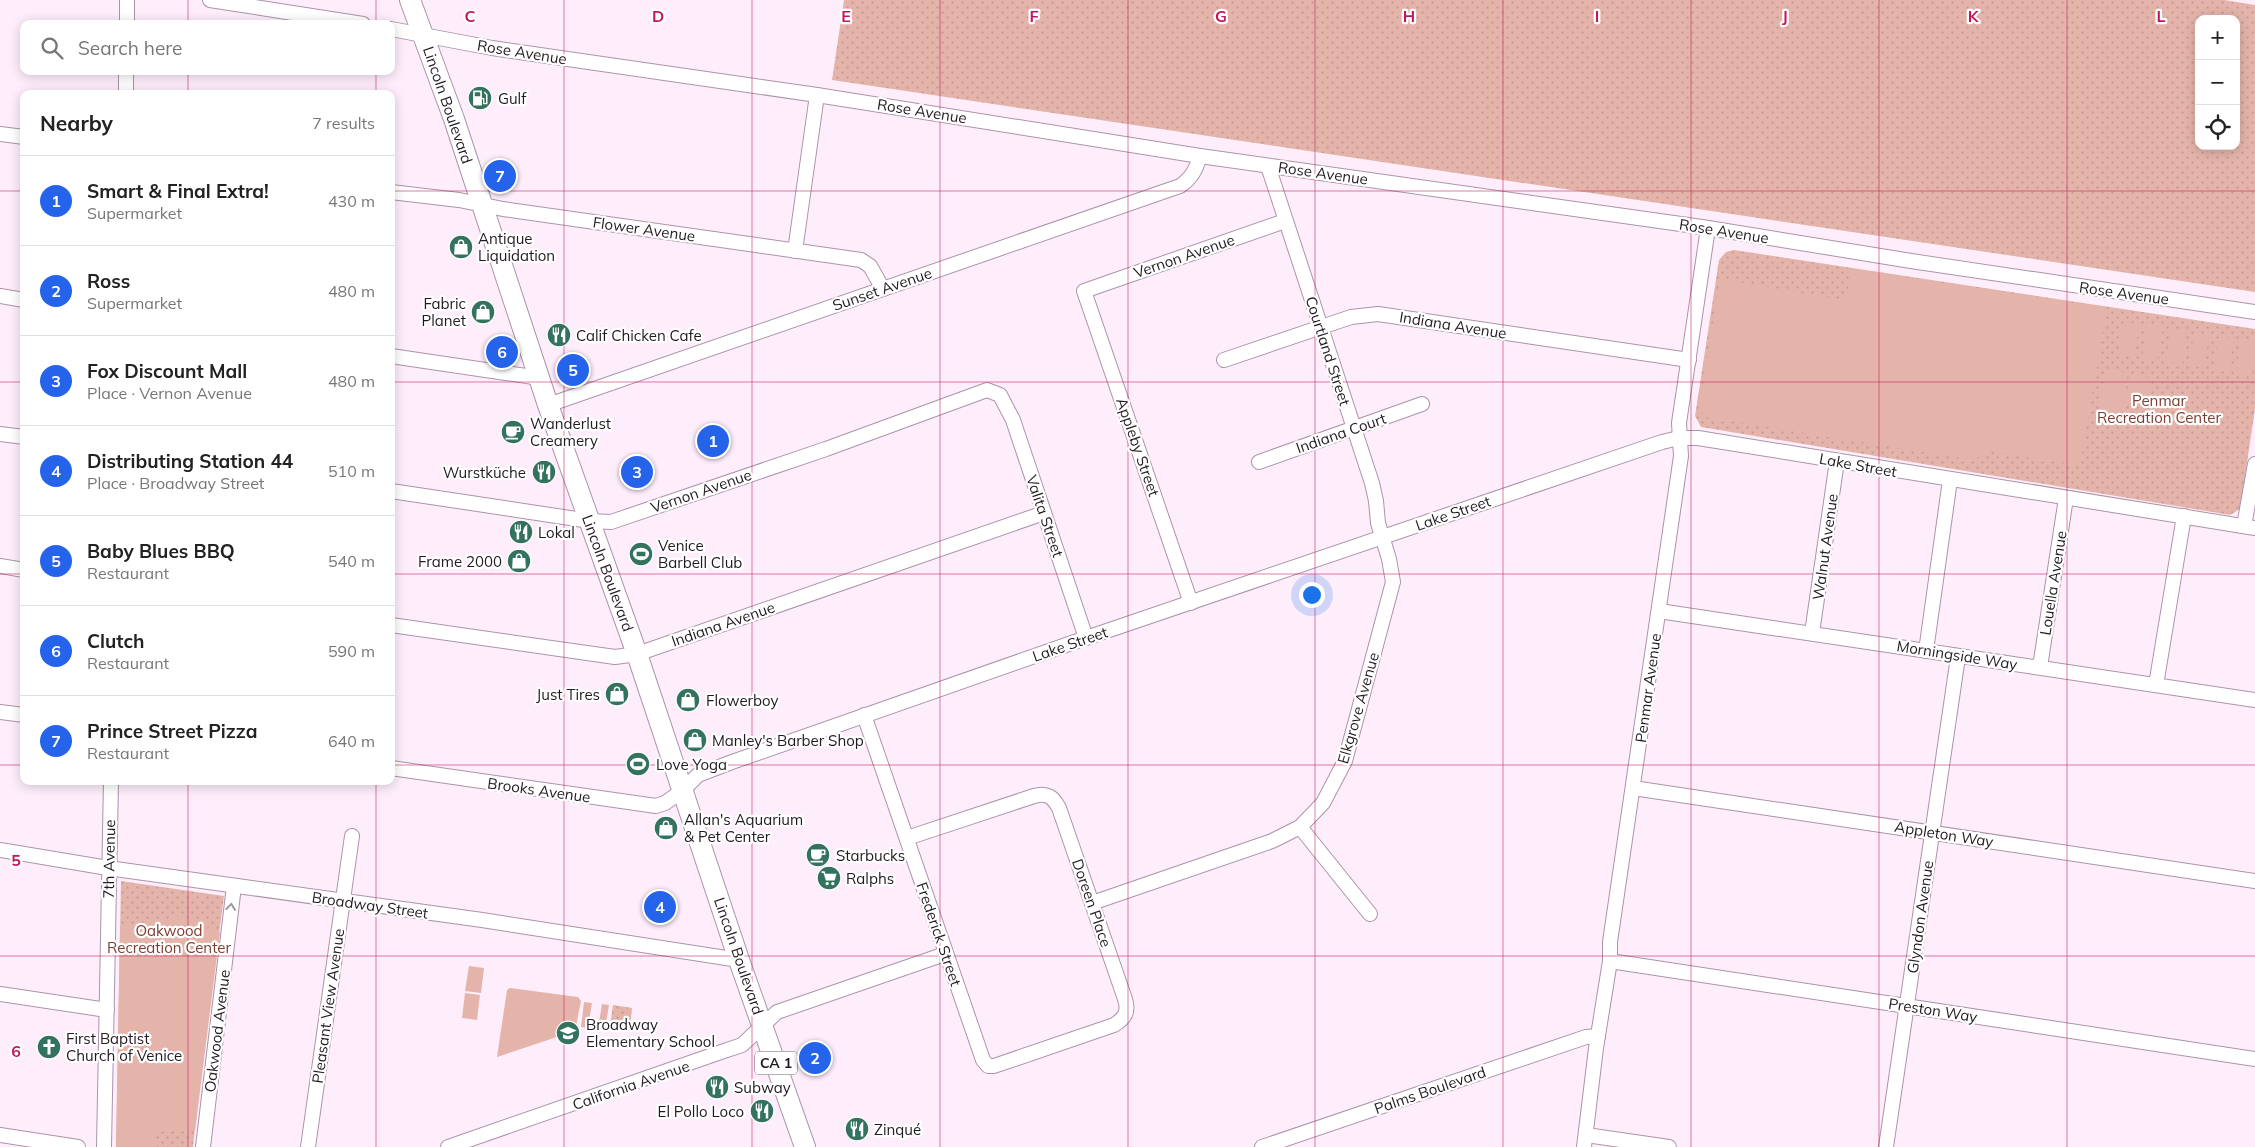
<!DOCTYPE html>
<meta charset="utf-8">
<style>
body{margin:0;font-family:Mulish,sans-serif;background:#f2f2f2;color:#222}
.controls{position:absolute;right:15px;top:15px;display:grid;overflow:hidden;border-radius:10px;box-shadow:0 2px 12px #0003}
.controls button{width:45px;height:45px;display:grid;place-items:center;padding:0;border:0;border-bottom:1px solid #e0e0e0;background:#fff;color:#222;font:25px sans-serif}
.you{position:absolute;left:1311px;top:594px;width:18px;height:18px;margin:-12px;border:4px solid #fff;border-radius:50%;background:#1a73e8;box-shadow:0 0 0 8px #1a73e833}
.badge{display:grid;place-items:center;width:32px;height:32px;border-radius:50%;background:#2563eb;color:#fff;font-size:16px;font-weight:700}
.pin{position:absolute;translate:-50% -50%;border:2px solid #fff;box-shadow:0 1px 5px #0006}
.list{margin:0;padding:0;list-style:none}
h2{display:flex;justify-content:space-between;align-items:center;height:65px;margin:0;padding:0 20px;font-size:21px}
h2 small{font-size:16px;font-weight:400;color:#767676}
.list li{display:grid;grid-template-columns:32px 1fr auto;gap:15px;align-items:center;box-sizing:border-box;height:90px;padding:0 20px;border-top:1px solid #e0e0e0}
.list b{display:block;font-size:19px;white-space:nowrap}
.list p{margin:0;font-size:16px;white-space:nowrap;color:#767676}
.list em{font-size:16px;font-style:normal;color:#767676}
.icon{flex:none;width:28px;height:28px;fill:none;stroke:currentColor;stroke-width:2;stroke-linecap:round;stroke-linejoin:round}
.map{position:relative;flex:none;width:2255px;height:1147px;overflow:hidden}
.search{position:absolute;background:#fff;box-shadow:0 2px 12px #0003;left:20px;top:20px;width:375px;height:55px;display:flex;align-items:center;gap:12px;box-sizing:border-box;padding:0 18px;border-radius:10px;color:#767676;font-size:19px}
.panel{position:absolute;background:#fff;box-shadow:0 2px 12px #0003;left:20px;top:90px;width:375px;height:695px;border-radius:10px}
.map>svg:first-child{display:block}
.green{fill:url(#green-dots);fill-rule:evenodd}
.pitch{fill:#e4b4aa}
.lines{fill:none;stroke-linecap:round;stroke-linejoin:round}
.minor-casing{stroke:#ac93a9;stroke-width:16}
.highway-casing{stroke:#ac93a9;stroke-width:22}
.minor{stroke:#fff;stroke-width:14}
.highway{stroke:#fff;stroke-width:20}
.oneway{stroke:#9c989c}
.grid{fill:none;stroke:#c2185b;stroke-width:1;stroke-opacity:0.55}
.labels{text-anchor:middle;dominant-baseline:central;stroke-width:4.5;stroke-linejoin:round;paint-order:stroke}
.shield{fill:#fff;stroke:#645e64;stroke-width:1}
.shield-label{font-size:14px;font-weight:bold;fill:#221922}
.street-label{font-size:15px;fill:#221922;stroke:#fff}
.poi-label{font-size:15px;fill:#221922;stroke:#fff;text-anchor:start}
.park-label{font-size:15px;fill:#7d3d30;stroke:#fff}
.grid-label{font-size:16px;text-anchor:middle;font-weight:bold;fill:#c2185b;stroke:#fff;stroke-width:4.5;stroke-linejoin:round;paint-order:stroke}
</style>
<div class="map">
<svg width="2255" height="1147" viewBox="0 0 2255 1147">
<defs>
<pattern id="green-dots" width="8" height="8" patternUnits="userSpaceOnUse" patternTransform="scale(1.25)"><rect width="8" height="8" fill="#e4b4aa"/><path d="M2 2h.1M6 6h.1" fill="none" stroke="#c39a92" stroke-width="1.8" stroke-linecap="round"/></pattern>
</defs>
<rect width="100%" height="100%" fill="#feeefc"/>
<g class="green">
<path d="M844 0H2224L2255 5V292L832 80ZM2199 19H2236V146H2199Z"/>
<polygon points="1734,250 2255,329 2255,409 2240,509 2230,515 1701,427 1695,416 1719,260 1726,252"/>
<polygon points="121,881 224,896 202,1065 193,1147 116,1147"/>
<polygon points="613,1005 632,1008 630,1028 610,1026"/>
</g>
<g class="pitch">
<polygon points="1851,269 2107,308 2080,465 1988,451 1974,460 1705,417 1699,408 1720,279 1842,300 1846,299"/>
<polygon points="2123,322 2139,324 2134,357 2118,355"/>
<polygon points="2147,325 2163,328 2157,361 2142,359"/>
<polygon points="2171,329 2187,331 2182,365 2166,362"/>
<polygon points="2194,332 2209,335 2204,368 2189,366"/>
<polygon points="2219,336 2234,338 2229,372 2214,369"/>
<polygon points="2241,339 2255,342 2252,375 2236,373"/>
<path d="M2105 369 2128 373 2121 416C2117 424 2111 426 2103 424L2098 417Z"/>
<polygon points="2130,374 2151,378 2146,408 2125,405"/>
<polygon points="177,917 208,920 207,930 220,932 195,1131 156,1130 156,1147 116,1147 120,927"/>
<polygon points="469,966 484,968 481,993 465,991"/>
<polygon points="510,988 578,997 581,1001 575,1031 497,1057 507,990"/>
<polygon points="465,993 480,995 477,1020 462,1018"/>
<polygon points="584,1002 592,1003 588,1028 581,1027"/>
<polygon points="602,1004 609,1005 605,1030 598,1029"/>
</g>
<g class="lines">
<g class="minor-casing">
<g id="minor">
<polyline points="210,0 363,24"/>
<polyline points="127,24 127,0"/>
<polyline points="391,29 492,48 817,95 1200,156 1702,227 1911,261 2255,312"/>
<polyline points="126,94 126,71"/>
<polyline points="0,134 24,137"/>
<polyline points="391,192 459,200 503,209 861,260 870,266 883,289"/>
<polyline points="795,251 817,95"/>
<polyline points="0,296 24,300"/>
<polyline points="391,356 540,378"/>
<polyline points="1224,360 1351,317 1378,314 1689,360"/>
<path d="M548 405 1180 186C1192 178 1196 169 1200 156"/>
<polyline points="0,434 24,437"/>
<polyline points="1259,462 1422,404"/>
<polyline points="391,491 590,521 611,522 826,449 987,390 1000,395 1013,420 1086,638"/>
<polyline points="2244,526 2255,464"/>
<polyline points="0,566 24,570"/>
<polyline points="1191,603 1084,291 1285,221"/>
<polyline points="1659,611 2255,700"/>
<polyline points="391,625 615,657 637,654 1044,513"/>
<polyline points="1812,633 1837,461"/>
<polyline points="1926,651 1950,480"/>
<polyline points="2040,667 2066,498"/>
<polyline points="2156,685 2184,516"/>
<polyline points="0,712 24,715"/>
<path d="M864 715 983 1060 988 1066H994L1114 1025C1125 1018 1129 1012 1125 999L1059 808C1053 797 1047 792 1034 796L907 838"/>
<polyline points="391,768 656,806 665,803 682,791 698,775 732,762 1086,638 1662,442 1679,438 1698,438 2255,528"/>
<polyline points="1633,788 2255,881"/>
<polyline points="1300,827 1370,914"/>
<polyline points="0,850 108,868 482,920 739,960"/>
<polyline points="1092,903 1272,841 1300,827 1323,803 1345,761 1393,582 1389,559 1378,523 1376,501 1372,483 1268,166"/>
<polyline points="1610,961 2255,1059"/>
<polyline points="0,994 107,1010"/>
<polyline points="0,1135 78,1147"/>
<polyline points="1586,1135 1669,1147"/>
<polyline points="104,1147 111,781"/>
<polyline points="203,1147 234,886"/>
<polyline points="308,1147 352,836"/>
<polyline points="448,1147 724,1051 742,1045 777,1012 945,954"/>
<polyline points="1262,1147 1586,1037 1598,1036"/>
<polyline points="1584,1147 1596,1048 1610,961 1610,942 1681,456 1679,423 1708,228"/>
<polyline points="1886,1147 1958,657"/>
</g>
</g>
<g class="highway-casing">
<polyline id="highway" points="410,0 454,119 548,405 637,654 739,960 805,1147"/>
</g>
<use href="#minor" class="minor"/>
<use href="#highway" class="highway"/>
</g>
<defs><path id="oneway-chevron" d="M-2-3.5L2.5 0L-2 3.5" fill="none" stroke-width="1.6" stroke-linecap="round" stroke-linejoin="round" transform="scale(1.25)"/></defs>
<use class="oneway" href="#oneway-chevron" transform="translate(231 907) rotate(-83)"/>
<path class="grid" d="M188 0V24M376 0V24M564 0V1147M752 0V1147M940 0V1147M1128 0V1147M1315 0V1147M1503 0V1147M1691 0V1147M1879 0V1147M2067 0V1147M188 71V94M376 71V94M0 191H24M391 191H2255M0 382H24M391 382H2255M0 574H24M391 574H2255M0 765H24M391 765H2255M188 781V1147M376 781V1147M0 956H2255"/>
<defs>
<g id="fuel-disc" transform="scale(1.25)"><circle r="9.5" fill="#33725f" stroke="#fff"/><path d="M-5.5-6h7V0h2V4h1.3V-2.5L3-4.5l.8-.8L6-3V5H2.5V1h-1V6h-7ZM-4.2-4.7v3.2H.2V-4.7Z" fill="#fff"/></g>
<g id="shop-disc" transform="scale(1.25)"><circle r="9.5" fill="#33725f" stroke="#fff"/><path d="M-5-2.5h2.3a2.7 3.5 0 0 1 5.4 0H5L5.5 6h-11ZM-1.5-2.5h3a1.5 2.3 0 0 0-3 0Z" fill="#fff"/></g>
<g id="restaurant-disc" transform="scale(1.25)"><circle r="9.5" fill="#33725f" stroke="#fff"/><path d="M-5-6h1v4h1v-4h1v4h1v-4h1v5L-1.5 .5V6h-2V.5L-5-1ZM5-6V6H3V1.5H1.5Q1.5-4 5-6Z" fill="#fff"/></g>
<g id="cafe-disc" transform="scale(1.25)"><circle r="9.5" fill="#33725f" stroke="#fff"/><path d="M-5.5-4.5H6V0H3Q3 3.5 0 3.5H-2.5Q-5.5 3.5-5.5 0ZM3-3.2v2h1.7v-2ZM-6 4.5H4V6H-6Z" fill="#fff"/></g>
<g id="stadium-disc" transform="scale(1.25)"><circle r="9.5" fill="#33725f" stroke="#fff"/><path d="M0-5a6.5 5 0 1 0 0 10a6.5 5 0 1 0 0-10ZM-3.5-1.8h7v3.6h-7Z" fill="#fff"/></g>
<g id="supermarket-disc" transform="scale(1.25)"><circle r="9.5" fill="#33725f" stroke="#fff"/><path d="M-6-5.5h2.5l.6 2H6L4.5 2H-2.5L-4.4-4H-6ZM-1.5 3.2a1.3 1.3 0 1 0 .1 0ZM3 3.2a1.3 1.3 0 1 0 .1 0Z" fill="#fff"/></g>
<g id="school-disc" transform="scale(1.25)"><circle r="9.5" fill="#33725f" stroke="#fff"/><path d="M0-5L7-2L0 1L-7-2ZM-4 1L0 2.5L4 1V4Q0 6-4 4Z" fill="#fff"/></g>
<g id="church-disc" transform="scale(1.25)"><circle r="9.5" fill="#33725f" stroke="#fff"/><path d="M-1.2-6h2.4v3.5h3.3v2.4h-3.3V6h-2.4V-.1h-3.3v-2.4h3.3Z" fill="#fff"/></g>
</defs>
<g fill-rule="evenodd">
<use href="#fuel-disc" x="480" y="98"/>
<use href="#shop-disc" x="461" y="247"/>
<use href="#shop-disc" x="483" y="312"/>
<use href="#restaurant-disc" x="559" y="335"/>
<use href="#cafe-disc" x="513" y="432"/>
<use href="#restaurant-disc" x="544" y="472"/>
<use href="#restaurant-disc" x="521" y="532"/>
<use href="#stadium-disc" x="641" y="554"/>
<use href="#shop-disc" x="519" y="561"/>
<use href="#shop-disc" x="617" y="694"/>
<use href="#shop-disc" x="688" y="700"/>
<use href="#shop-disc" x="695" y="740"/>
<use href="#stadium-disc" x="638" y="764"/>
<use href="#shop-disc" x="666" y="828"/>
<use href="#cafe-disc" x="818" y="855"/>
<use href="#supermarket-disc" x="829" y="878"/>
<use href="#school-disc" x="568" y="1033"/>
<use href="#church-disc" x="49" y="1047"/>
<use href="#restaurant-disc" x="717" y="1087"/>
<use href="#restaurant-disc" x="762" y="1111"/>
<use href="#restaurant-disc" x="857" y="1129"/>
</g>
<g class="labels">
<rect class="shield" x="755" y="1051.5" width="42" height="23" rx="4"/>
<g class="shield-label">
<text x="776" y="1063">CA 1</text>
</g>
<g class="street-label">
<text transform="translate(522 52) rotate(9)">Rose Avenue</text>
<text transform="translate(448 105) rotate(71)">Lincoln Boulevard</text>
<text transform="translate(922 111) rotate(9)">Rose Avenue</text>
<text transform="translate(1323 173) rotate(8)">Rose Avenue</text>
<text transform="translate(644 229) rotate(8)">Flower Avenue</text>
<text transform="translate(1724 231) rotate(9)">Rose Avenue</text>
<text transform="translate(1184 256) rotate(-19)">Vernon Avenue</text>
<text transform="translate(882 289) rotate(-19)">Sunset Avenue</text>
<text transform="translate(2124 293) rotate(8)">Rose Avenue</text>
<text transform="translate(1453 325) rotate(9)">Indiana Avenue</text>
<text transform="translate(1328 351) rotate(72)">Courtland Street</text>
<text transform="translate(1341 433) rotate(-19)">Indiana Court</text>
<text transform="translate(1138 447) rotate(71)">Appleby Street</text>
<text transform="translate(1858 465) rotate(10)">Lake Street</text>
<text transform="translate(701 491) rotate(-19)">Vernon Avenue</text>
<text transform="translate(1453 513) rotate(-19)">Lake Street</text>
<text transform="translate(1045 516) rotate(71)">Valita Street</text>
<text transform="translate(1825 547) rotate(-82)">Walnut Avenue</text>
<text transform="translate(608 573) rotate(70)">Lincoln Boulevard</text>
<text transform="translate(2053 583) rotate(-81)">Louella Avenue</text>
<text transform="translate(723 624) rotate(-19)">Indiana Avenue</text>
<text transform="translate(1070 644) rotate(-19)">Lake Street</text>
<text transform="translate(1957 655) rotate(9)">Morningside Way</text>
<text transform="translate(1648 688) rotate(-82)">Penmar Avenue</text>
<text transform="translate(1358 708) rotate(-74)">Elkgrove Avenue</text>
<text transform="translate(539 790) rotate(8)">Brooks Avenue</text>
<text transform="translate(1944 834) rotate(9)">Appleton Way</text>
<text transform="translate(109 859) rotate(-89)">7th Avenue</text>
<text transform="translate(1092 903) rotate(71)">Doreen Place</text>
<text transform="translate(370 905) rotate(8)">Broadway Street</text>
<text transform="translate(1920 917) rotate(-82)">Glyndon Avenue</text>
<text transform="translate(939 934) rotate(71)">Frederick Street</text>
<text transform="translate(739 956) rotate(71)">Lincoln Boulevard</text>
<text transform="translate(328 1006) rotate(-82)">Pleasant View Avenue</text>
<text transform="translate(1933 1010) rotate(9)">Preston Way</text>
<text transform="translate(217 1031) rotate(-83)">Oakwood Avenue</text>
<text transform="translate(631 1085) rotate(-19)">California Avenue</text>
<text transform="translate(1430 1090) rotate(-19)">Palms Boulevard</text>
</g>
<g class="poi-label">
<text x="498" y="98">Gulf</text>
<text x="478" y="238">Antique<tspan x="478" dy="17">Liquidation</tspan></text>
<text x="466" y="303" text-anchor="end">Fabric<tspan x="466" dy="17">Planet</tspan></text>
<text x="576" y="335">Calif Chicken Cafe</text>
<text x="530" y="423">Wanderlust<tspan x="530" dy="17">Creamery</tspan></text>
<text x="526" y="472" text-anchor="end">Wurstküche</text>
<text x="538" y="532">Lokal</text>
<text x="658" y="545">Venice<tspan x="658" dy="17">Barbell Club</tspan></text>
<text x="502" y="561" text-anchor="end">Frame 2000</text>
<text x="600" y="694" text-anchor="end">Just Tires</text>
<text x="706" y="700">Flowerboy</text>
<text x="712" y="740">Manley's Barber Shop</text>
<text x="656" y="764">Love Yoga</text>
<text x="684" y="819">Allan's Aquarium<tspan x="684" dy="17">&amp; Pet Center</tspan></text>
<text x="836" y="855">Starbucks</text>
<text x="846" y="878">Ralphs</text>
<text x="586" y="1024">Broadway<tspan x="586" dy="17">Elementary School</tspan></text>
<text x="66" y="1038">First Baptist<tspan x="66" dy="17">Church of Venice</tspan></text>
<text x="734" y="1087">Subway</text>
<text x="744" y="1111" text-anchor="end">El Pollo Loco</text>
<text x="874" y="1129">Zinqué</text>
</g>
<g class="park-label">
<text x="2159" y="400">Penmar<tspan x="2159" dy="17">Recreation Center</tspan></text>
<text x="169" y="930">Oakwood<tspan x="169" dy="17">Recreation Center</tspan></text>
</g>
</g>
<g class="grid-label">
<text x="470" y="22">C</text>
<text x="658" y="22">D</text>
<text x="846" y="22">E</text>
<text x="1034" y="22">F</text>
<text x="1221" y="22">G</text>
<text x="1409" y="22">H</text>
<text x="1597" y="22">I</text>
<text x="1785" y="22">J</text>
<text x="1973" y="22">K</text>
<text x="2161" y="22">L</text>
<text x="16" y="866">5</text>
<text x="16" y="1057">6</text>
</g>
</svg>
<div class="controls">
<button>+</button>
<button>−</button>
<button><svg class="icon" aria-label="locate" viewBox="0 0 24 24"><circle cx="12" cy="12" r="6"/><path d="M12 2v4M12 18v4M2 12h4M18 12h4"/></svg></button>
</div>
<div class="you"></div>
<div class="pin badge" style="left:713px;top:441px">1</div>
<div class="pin badge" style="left:815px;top:1058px">2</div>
<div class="pin badge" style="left:637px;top:472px">3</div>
<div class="pin badge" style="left:660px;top:907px">4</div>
<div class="pin badge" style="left:573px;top:370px">5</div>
<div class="pin badge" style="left:502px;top:352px">6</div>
<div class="pin badge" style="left:500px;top:176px">7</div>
<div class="search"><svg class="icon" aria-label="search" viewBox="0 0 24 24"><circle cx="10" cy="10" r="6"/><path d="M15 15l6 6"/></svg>Search here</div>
<section class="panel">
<h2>Nearby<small>7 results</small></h2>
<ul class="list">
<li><span class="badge">1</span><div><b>Smart &amp; Final Extra!</b><p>Supermarket</p></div><em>430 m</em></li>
<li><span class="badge">2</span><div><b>Ross</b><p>Supermarket</p></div><em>480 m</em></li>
<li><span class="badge">3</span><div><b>Fox Discount Mall</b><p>Place · Vernon Avenue</p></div><em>480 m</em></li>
<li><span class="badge">4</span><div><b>Distributing Station 44</b><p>Place · Broadway Street</p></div><em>510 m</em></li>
<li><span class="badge">5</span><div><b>Baby Blues BBQ</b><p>Restaurant</p></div><em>540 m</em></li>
<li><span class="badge">6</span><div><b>Clutch</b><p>Restaurant</p></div><em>590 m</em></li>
<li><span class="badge">7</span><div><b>Prince Street Pizza</b><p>Restaurant</p></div><em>640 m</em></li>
</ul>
</section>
</div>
